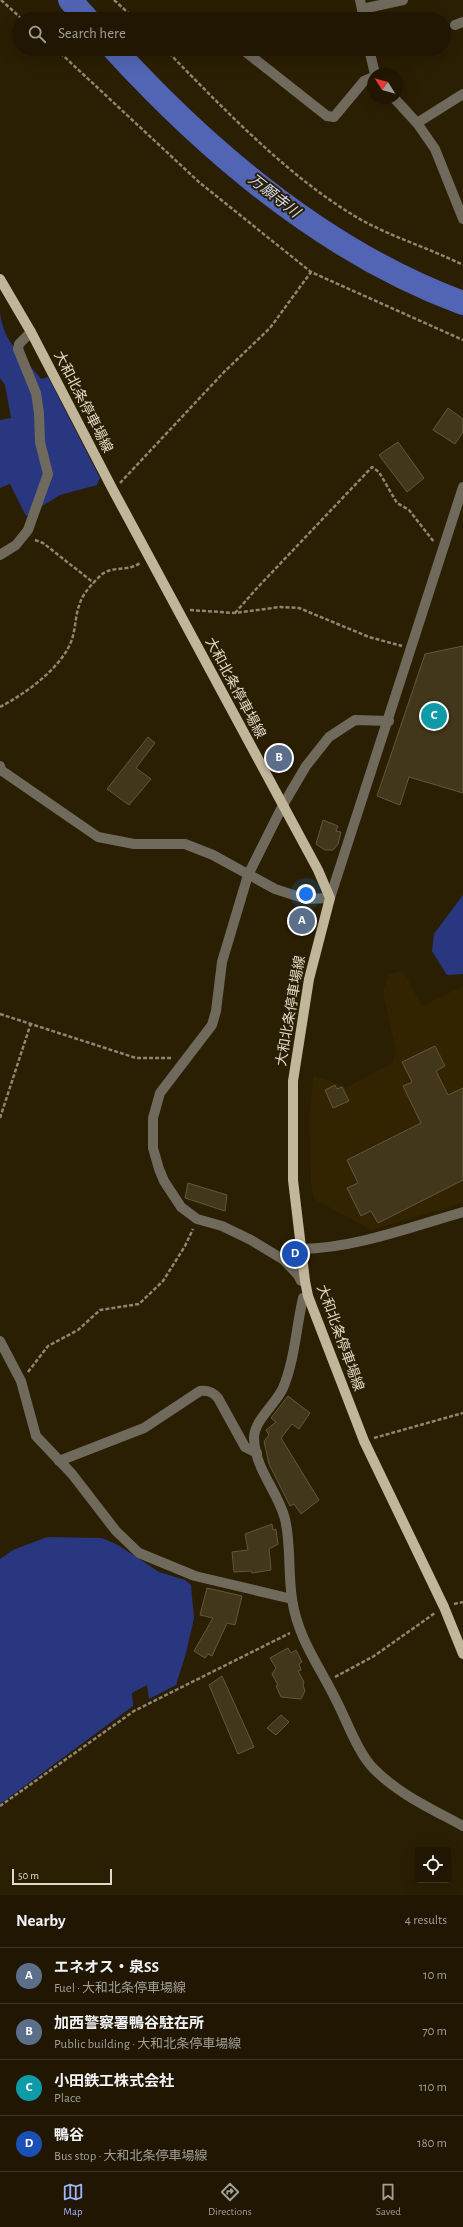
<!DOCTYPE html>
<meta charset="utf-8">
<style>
body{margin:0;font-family:"Alegreya Sans","Noto Sans JP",sans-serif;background:#2d2311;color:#f1f3f6}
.controls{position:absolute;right:12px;bottom:12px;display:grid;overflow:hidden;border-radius:4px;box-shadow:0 4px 16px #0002}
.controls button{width:36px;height:36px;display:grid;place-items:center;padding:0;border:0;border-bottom:1px solid #3d3524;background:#201602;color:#f1f3f6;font:20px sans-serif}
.compass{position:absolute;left:367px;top:68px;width:36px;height:36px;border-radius:50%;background:#201602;box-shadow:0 4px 16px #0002;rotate:307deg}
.scale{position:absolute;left:12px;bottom:10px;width:100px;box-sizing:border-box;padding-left:4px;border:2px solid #e1d9c9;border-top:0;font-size:11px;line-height:14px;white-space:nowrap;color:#e1d9c9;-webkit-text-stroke:3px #2a1e03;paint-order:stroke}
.you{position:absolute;left:306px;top:894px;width:14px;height:14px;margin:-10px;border:3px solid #fff;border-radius:50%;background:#1a73e8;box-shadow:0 0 0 6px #1a73e833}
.badge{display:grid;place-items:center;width:26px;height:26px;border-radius:50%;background:#9eb4fd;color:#fff;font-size:13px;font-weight:700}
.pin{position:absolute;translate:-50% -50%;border:2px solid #fff;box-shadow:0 1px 4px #0006}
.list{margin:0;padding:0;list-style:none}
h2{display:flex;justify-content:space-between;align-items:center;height:52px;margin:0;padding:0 16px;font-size:17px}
h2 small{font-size:13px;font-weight:400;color:#a29f99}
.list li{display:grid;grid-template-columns:26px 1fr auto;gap:12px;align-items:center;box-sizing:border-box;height:56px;padding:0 16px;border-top:1px solid #3d3524}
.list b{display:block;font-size:15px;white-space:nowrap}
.list p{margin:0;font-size:13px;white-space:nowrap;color:#a29f99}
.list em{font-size:13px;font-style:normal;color:#a29f99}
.icon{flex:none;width:22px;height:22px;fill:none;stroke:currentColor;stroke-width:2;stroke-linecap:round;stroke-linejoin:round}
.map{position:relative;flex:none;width:463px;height:1895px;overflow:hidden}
.search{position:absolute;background:#201602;box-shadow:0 4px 16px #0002;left:12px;right:12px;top:12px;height:44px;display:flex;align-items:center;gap:10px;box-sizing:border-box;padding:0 14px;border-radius:22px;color:#a29f99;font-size:15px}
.sheet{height:276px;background:#201602}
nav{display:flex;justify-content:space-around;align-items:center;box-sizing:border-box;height:56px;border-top:1px solid #3d3524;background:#201602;font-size:11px;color:#a29f99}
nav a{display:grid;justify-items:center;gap:2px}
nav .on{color:#9eb4fd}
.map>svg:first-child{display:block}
.built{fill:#322400}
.green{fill:#293780}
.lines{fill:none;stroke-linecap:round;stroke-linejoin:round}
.river{stroke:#5165b4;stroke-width:24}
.building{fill:#42361b;stroke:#64573b}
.path{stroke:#8f8570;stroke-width:2.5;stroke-dasharray:4 2;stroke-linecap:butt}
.minor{stroke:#706a5d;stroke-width:10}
.major{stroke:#c1b59a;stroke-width:10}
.labels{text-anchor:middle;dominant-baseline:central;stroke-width:4;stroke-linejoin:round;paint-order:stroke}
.street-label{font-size:14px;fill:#e1d9c9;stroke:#2a1e03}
.water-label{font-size:15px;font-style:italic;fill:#d2d9ef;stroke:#2a1e03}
</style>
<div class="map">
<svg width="463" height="1895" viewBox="0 0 463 1895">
<rect width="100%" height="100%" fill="#2a1e03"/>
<polygon class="built" points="403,971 422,1006 463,986 463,1203 371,1230 314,1199 311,1184 310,1116 313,1075 347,1087 392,1063 396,1052 383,992 389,974"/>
<g class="green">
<path d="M0 313C4 344 23 356 41 379L48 377 100 478 97 485 60 495 26 516 10 484 0 488V420L11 418 5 385 0 378Z"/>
<polygon points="463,895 463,974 447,975 432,951 434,934"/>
<polygon points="47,1537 102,1538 118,1545 159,1572 185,1580 191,1585 194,1618 186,1653 176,1685 149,1699 147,1685 132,1693 133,1706 0,1804 0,1559 13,1550"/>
</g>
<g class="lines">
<g class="river">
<polyline points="70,0 87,19"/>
<path d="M114 49C211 155 327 253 463 303"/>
</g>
</g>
<g class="building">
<polygon points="448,408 463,419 463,432 455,444 433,430"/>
<polygon points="398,442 424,478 407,492 379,455"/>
<polygon points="463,646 463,793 409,777 400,805 377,796 425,654"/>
<polygon points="148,737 155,743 136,768 151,779 129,805 107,789"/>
<polygon points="323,820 338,826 336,831 341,832 338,844 333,850 325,850 316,844"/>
<polygon points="435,1046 445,1066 436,1071 448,1095 463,1088 463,1180 378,1223 371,1211 361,1216 347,1188 358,1183 347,1160 421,1123 403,1086 412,1082 402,1062"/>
<polygon points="335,1085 337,1089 342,1087 349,1101 333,1108 325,1090"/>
<polygon points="188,1183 227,1195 225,1211 185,1198"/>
<polygon points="288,1396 310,1413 299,1429 292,1424 281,1438 319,1500 301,1514 294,1504 290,1506 269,1464 264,1441 269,1435 266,1430 276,1422 271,1418"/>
<polygon points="272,1524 273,1530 276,1529 278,1544 269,1549 271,1570 252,1573 251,1571 234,1572 232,1552 248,1550 245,1534"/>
<polygon points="207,1588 242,1596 235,1625 227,1623 212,1656 208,1654 205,1658 194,1651 213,1618 200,1615"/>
<polygon points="288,1648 291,1653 296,1650 302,1662 299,1664 301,1670 298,1671 304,1682 303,1685 305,1691 301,1699 281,1697 276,1686 278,1685 272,1674 276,1668 270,1658"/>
<polygon points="222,1676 254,1747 238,1754 209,1685"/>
<polygon points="281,1715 289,1722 276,1735 267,1728"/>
</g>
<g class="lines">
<g class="path">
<polyline points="1,0 22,19"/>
<polyline points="114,0 135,19"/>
<polyline points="56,49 200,183 311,272 463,340"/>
<path d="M165 49C222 107 288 177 358 218 391 237 429 248 463 265"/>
<polyline points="120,483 224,372 270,328 311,272"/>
<polyline points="35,540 43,543 94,583"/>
<polyline points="190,610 235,613 280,607 299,608 369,637 402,646"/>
<polyline points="235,613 258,587 372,467 379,472 397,503 409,510 434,542"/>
<path d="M0 707C25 694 60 669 71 642 76 629 75 615 80 603 83 593 93 583 100 576 111 565 128 572 140 563"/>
<polyline points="0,1014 136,1058 173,1058"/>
<polyline points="0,1118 31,1023"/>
<polyline points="28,1372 48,1346 78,1330 100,1310 139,1304 163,1281 185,1246 193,1229"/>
<polyline points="374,1438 463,1413"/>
<polyline points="454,1604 463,1602"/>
<polyline points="335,1677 374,1656 435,1613"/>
<polyline points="0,1806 134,1711 290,1633"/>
</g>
<g class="minor">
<polyline points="360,0 364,19"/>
<polyline points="362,9 403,0"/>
<polyline points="455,25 463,22"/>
<polyline points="201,49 212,51 228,49"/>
<polyline points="242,49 327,116 334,117 364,81 373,77"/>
<polyline points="369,49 375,74"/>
<polyline points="394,98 417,123 435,149 463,219"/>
<polyline points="417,123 463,94"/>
<polyline points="0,555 16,545 28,530 48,474 40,442 39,413 36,393 18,349 19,344 31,332"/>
<polyline points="0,766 1,770 98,837 134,844 185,844 213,855 275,889 306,899 330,898 463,487"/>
<path d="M301 1249C355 1248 411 1227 463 1212"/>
<polyline points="305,1281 301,1281 298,1275 284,1260 251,1240 222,1226 197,1219 181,1207 164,1181 159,1169 153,1148 153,1118 160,1093 212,1025 216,1011 222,962 248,875 283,805 306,766 329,737 355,720 389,721"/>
<path d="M308 1296 303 1298C296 1328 295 1359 283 1388 276 1404 254 1420 254 1438 255 1470 278 1491 285 1519 291 1544 288 1573 292 1599 298 1639 319 1665 336 1700 346 1719 358 1753 373 1768 398 1794 432 1809 463 1826"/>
<polyline points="0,1341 21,1381 36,1436 72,1474 116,1531 139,1553 195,1576 292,1599"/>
<path d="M59 1461 144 1428 200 1391C208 1390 213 1392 218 1398L245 1447 257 1453"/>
</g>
<polyline class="major" points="0,279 31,332 113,490 318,870 330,898 309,979 293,1081 293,1180 305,1281 308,1296 364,1441 444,1607 463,1654"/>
</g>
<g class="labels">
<g class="street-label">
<text transform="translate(83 402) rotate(63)">大和北条停車場線</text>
<text transform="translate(235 688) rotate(62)">大和北条停車場線</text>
<text transform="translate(291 1011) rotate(-80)">大和北条停車場線</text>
<text transform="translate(340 1338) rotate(70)">大和北条停車場線</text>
</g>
<g class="water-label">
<text transform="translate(274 196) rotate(38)">万願寺川</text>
</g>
</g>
</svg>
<div class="controls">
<button><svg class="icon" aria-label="locate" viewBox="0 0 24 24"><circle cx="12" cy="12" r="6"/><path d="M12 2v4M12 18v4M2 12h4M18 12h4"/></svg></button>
</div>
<svg class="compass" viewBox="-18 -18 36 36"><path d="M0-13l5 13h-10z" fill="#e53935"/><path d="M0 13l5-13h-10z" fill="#a29f99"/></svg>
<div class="scale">50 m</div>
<div class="you"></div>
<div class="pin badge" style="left:302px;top:921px;background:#5c6f8a">A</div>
<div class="pin badge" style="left:279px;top:758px;background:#5c6f8a">B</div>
<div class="pin badge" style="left:434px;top:716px;background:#0f9aa8">C</div>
<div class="pin badge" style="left:295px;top:1254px;background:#1a4fb4">D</div>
<div class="search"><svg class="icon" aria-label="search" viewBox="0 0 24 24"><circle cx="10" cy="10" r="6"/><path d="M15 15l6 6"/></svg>Search here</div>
</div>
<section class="sheet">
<h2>Nearby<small>4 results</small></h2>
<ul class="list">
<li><span class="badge" style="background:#5c6f8a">A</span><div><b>エネオス・泉SS</b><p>Fuel · 大和北条停車場線</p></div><em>10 m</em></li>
<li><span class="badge" style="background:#5c6f8a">B</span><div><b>加西警察署鴨谷駐在所</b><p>Public building · 大和北条停車場線</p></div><em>70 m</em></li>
<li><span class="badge" style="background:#0f9aa8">C</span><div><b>小田鉄工株式会社</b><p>Place</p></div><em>110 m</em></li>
<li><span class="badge" style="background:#1a4fb4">D</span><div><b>鴨谷</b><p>Bus stop · 大和北条停車場線</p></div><em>180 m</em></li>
</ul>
</section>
<nav>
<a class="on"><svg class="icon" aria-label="map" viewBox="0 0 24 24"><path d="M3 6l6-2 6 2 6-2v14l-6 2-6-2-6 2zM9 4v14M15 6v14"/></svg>Map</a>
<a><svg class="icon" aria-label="directions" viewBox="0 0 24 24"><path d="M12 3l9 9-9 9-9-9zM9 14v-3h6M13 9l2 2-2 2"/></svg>Directions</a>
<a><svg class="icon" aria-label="saved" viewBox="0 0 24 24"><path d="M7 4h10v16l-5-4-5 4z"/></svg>Saved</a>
</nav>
